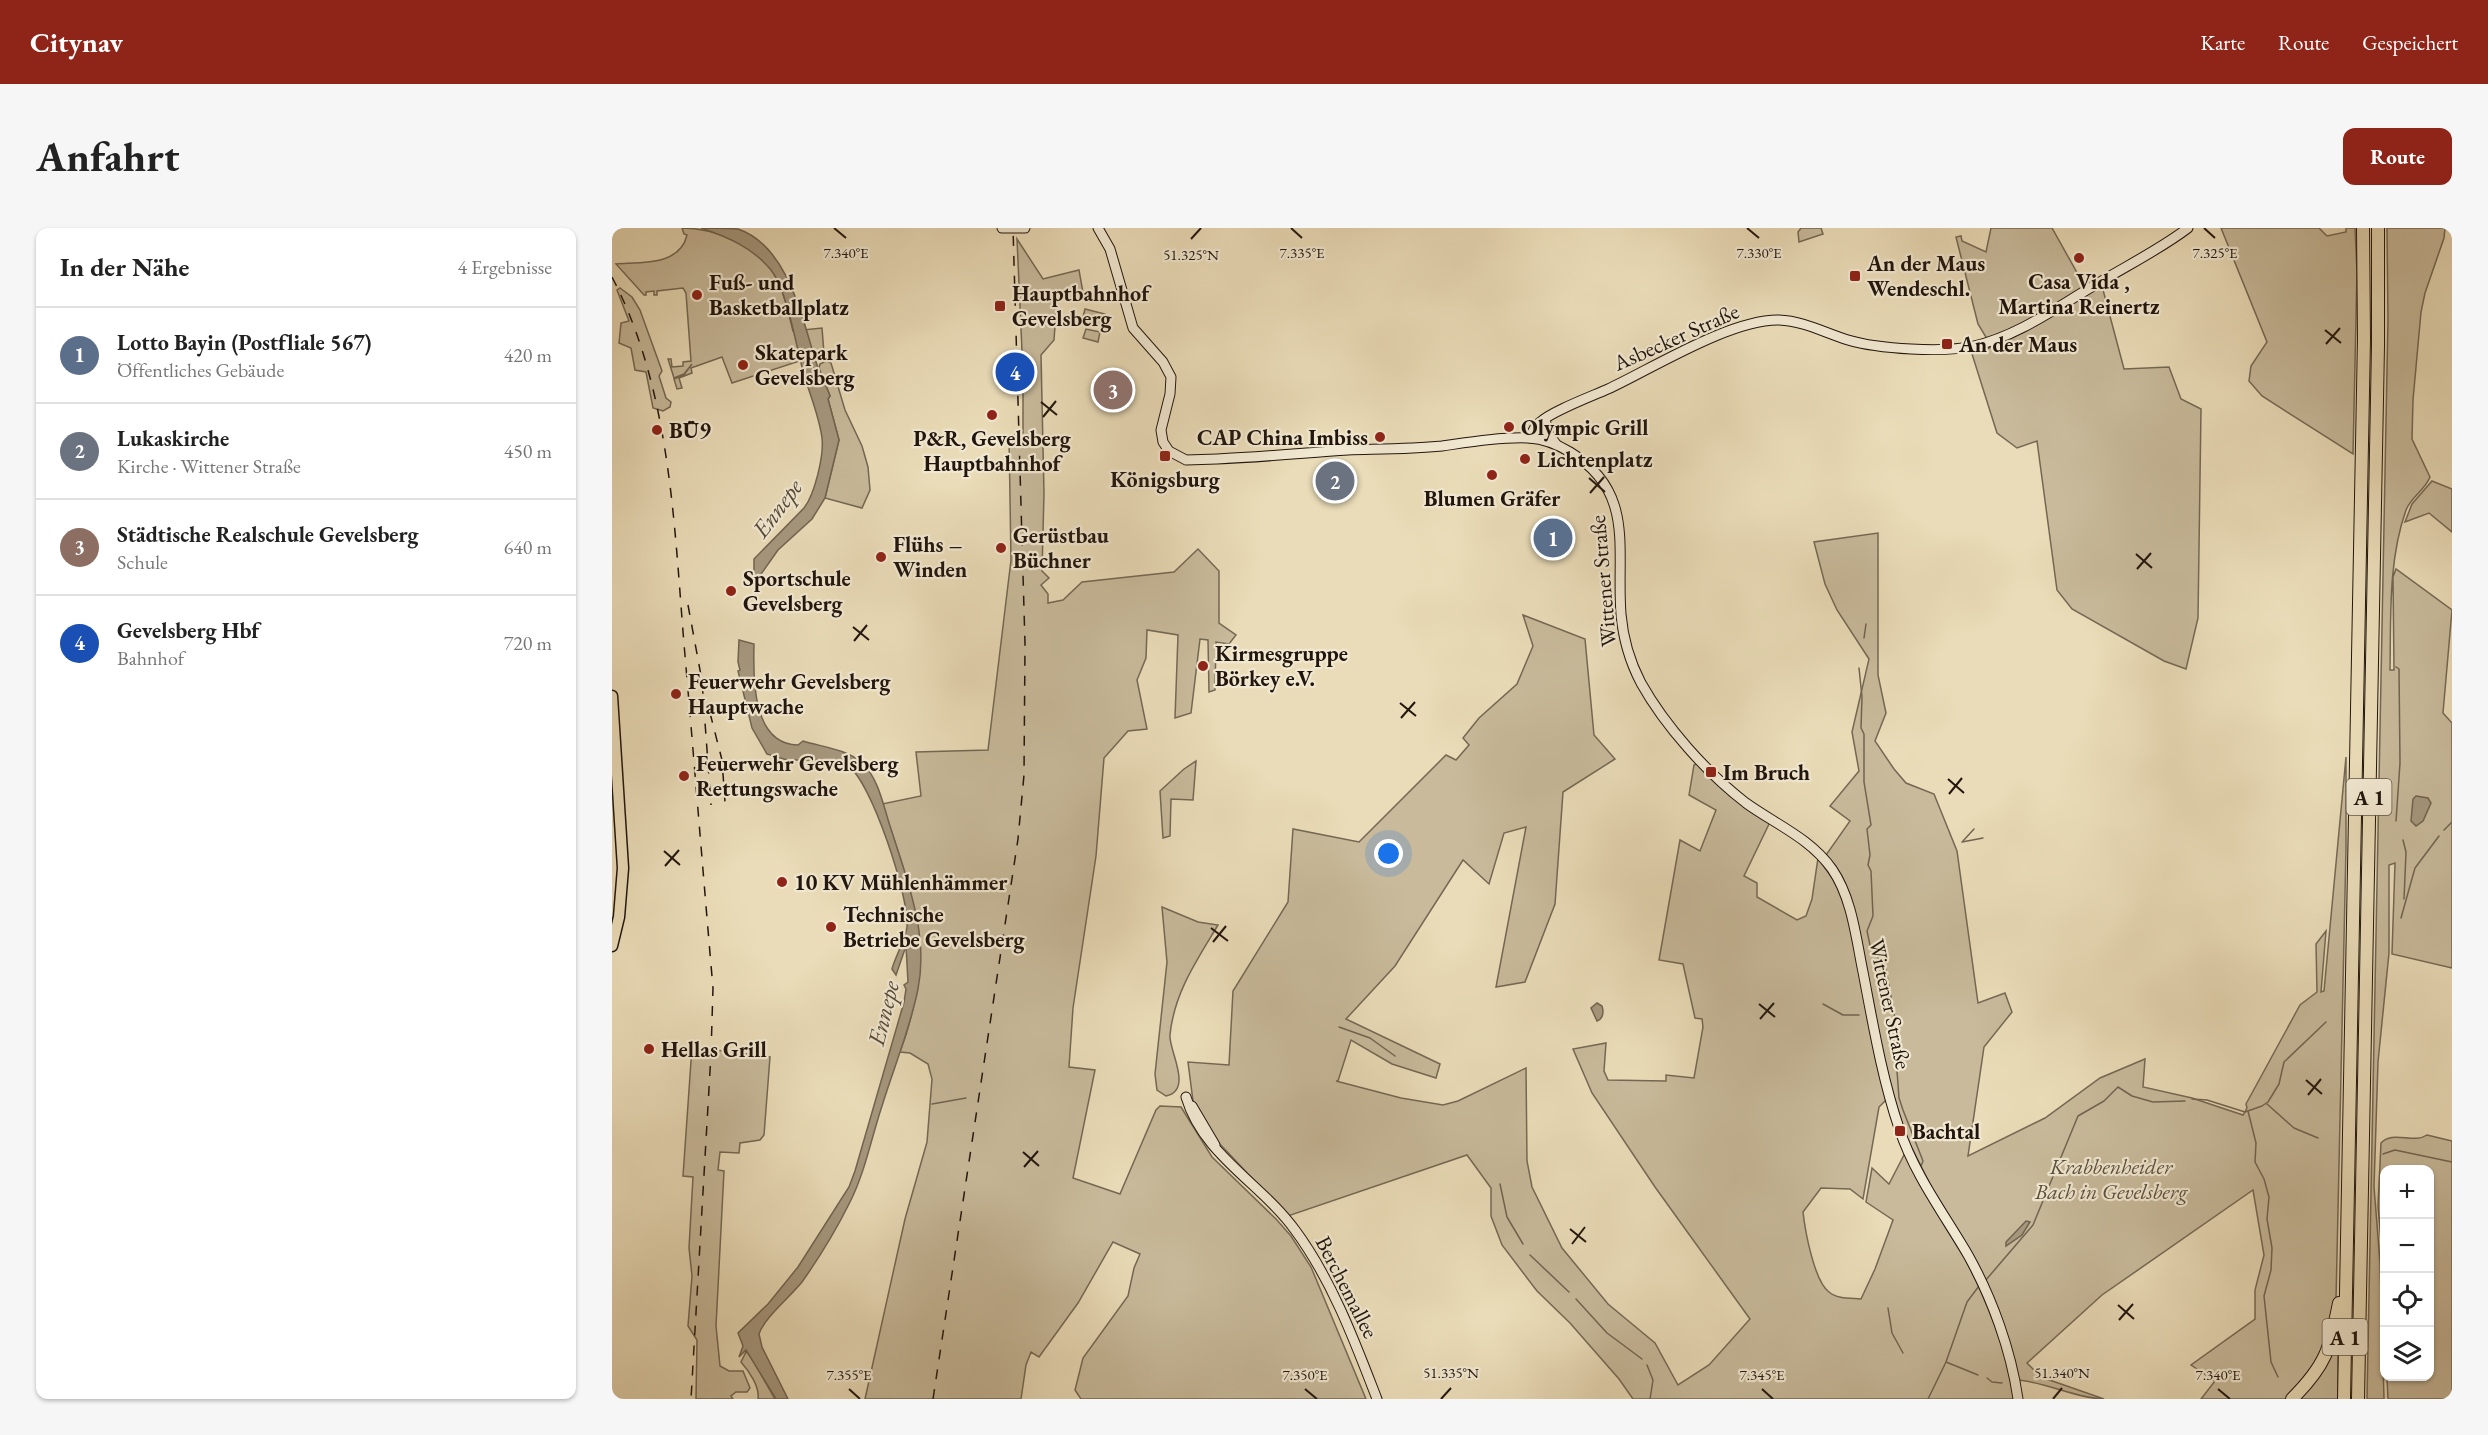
<!DOCTYPE html>
<html lang="de">
<meta charset="utf-8">
<style>
body{margin:0;font-family:"EB Garamond",serif;background:#f6f6f6;color:#222}
.controls{position:absolute;right:18px;bottom:18px;display:grid;overflow:hidden;border-radius:12px;box-shadow:0 2px 4px #0004}
.controls button{width:54px;height:54px;display:grid;place-items:center;padding:0;border:0;border-bottom:2px solid #e0e0e0;background:#fff;color:#222;font:30px sans-serif}
.you{position:absolute;left:777px;top:626px;width:21px;height:21px;margin:-15px;border:4px solid #fff;border-radius:50%;background:#1a73e8;box-shadow:0 0 0 9px #1a73e833}
.badge{display:grid;place-items:center;width:39px;height:39px;border-radius:50%;background:#8f2418;color:#fff;font-size:20px;font-weight:700}
.pin{position:absolute;translate:-50% -50%;border:3px solid #fff;box-shadow:0 2px 6px #0006}
.list{margin:0;padding:0;list-style:none}
h2{display:flex;justify-content:space-between;align-items:center;height:78px;margin:0;padding:0 24px;font-size:26px}
h2 small{font-size:20px;font-weight:400;color:#767676}
.list li{display:grid;grid-template-columns:39px 1fr auto;gap:18px;align-items:center;box-sizing:border-box;height:96px;padding:0 24px;border-top:2px solid #e0e0e0}
.list b{display:block;font-size:22px;white-space:nowrap}
.list p{margin:0;font-size:20px;white-space:nowrap;color:#767676}
.list em{font-size:20px;font-style:normal;color:#767676}
.icon{flex:none;width:33px;height:33px;fill:none;stroke:currentColor;stroke-width:2;stroke-linecap:round;stroke-linejoin:round}
.map{position:relative;flex:none;width:1840px;height:1171px;overflow:hidden;border-radius:12px}
header{display:flex;align-items:center;gap:36px;box-sizing:border-box;height:84px;padding:0 30px;background:#8f2418;color:#fff}
header strong{font-size:28px}
nav{display:flex;gap:33px;margin-inline-start:auto;font-size:21px}
.intro{display:flex;align-items:center;justify-content:space-between;box-sizing:border-box;height:144px;padding:0 36px}
h1{margin:0;font-size:42px}
.button{padding:15px 27px;border-radius:12px;background:#8f2418;color:#fff;font-size:21px;font-weight:700}
main{display:flex;gap:36px;padding:0 36px}
aside{flex:1;background:#fff;border-radius:12px;box-shadow:0 2px 4px #0004}
.map>svg:first-child{display:block}
.green{fill:#c8ba9b;stroke:#746854;stroke-width:1.5}
.water{fill:#a6987e;stroke:#716451;stroke-width:1.5}
.lines{fill:none;stroke-linecap:round;stroke-linejoin:round}
.stream{stroke:#716451;stroke-width:1.5}
.secondary-casing{stroke:#21150d;stroke-width:11}
.primary-casing{stroke:#21150d;stroke-width:13}
.highway-casing{stroke:#21150d;stroke-width:14}
.secondary{stroke:#f1e8d1;stroke-width:9}
.primary{stroke:#eadcb8;stroke-width:10}
.highway{stroke:#eadcb8;stroke-width:12}
.rail{stroke:#21150d;stroke-width:1.5;stroke-dasharray:10 10;stroke-linecap:butt}
.ticks{fill:none;stroke:#21150d;stroke-width:2}
.poi-dot{fill:#8f2418;stroke:#f1e8d1;stroke-width:2}
.labels{text-anchor:middle;dominant-baseline:central;stroke-width:4.5;stroke-linejoin:round;paint-order:stroke}
.shield{fill:#f1e8d1;stroke:#5f5448;stroke-width:1.5}
.shield-label{font-size:21px;font-weight:bold;fill:#21150d}
.poi-label{font-size:22px;font-weight:bold;fill:#21150d;stroke:#f1e8d1;text-anchor:start}
.street-label{font-size:22px;fill:#21150d;stroke:#f1e8d1}
.park-label{font-size:22px;font-style:italic;fill:#5b4f3f;stroke:#f1e8d1}
.water-label{font-size:24px;font-style:italic;fill:#56493a;stroke:#f1e8d1}
.ticks-label{font-size:15px;text-anchor:middle;fill:#21150d;stroke:#f1e8d1;stroke-width:4.5;stroke-linejoin:round;paint-order:stroke}
</style>
<header>
<strong>Citynav</strong>
<nav><a>Karte</a><a>Route</a><a>Gespeichert</a></nav>
</header>
<div class="intro"><h1>Anfahrt</h1><a class="button">Route</a></div>
<main>
<aside>
<h2>In der Nähe<small>4 Ergebnisse</small></h2>
<ul class="list">
<li><span class="badge" style="background:#5c6f8a">1</span><div><b>Lotto Bayin (Postfliale 567)</b><p>Öffentliches Gebäude</p></div><em>420 m</em></li>
<li><span class="badge" style="background:#6b7280">2</span><div><b>Lukaskirche</b><p>Kirche · Wittener Straße</p></div><em>450 m</em></li>
<li><span class="badge" style="background:#8d6e63">3</span><div><b>Städtische Realschule Gevelsberg</b><p>Schule</p></div><em>640 m</em></li>
<li><span class="badge" style="background:#1a4fb4">4</span><div><b>Gevelsberg Hbf</b><p>Bahnhof</p></div><em>720 m</em></li>
</ul>
</aside>
<div class="map">
<svg width="1840" height="1171" viewBox="0 0 1840 1171">
<rect width="100%" height="100%" fill="#eadcb8"/>
<filter id="stains"><feTurbulence type="fractalNoise" baseFrequency=".00333" numOctaves="4"/><feColorMatrix values="0 0 0 0 .2 0 0 0 0 .09 0 0 0 0 .02 0 0 0 .5 -.17"/></filter>
<radialGradient id="worn" r=".72"><stop offset=".6" stop-color="#630" stop-opacity="0"/><stop offset="1" stop-color="#630" stop-opacity=".3"/></radialGradient>
<g class="green">
<path d="M70 0C101 0 145 17 162 46 172 63 176 84 181 103L210 100 212 125 120 155 110 129 79 140 80 145 67 150 70 160 65 161 62 151 72 147 80 136 72 146 62 150 56 131H59L60 139 71 138V134L79 133 74 65 71 60 45 63V67H42V63L34 64V67H32L4 36C29 34 68 38 75 7L72 6Z"/>
<polygon points="1189,0 1209,0 1211,6 1187,14 1186,4"/>
<polygon points="1379,0 1440,0 1472,57 1490,58 1512,141 1557,139 1569,171 1589,181 1586,390 1574,441 1552,433 1460,381 1445,362 1425,213 1405,220 1385,205 1360,126 1380,119 1366,96 1344,9 1349,8 1350,13 1374,24"/>
<polygon points="1609,0 1707,0 1715,8 1734,4 1734,0 1743,0 1745,44 1741,226 1650,168 1637,153 1639,138 1655,114"/>
<path d="M1775 0H1833L1832 10 1813 65 1809 84 1801 172 1800 211 1818 249C1813 262 1799 269 1794 282 1776 333 1779 389 1778 442H1782L1781 349 1784 341 1840 382 1831 485 1840 495V740L1780 726 1783 635 1777 637V725L1766 834 1762 959 1768 1034 1772 1171H1755L1776 91Z"/>
<path d="M405 11 431 51 467 42 472 70 445 71 442 112 429 127 432 265 430 343 437 350 429 357 436 366V375L451 372 470 354 562 344 586 321 607 343V395L624 407 617 416 604 414 603 462 597 464 596 412 588 411 579 485 563 490 566 407 535 402 534 430 525 452 535 501 516 503 492 530 484 628 461 780 457 839 483 842 461 950 508 966 544 882 548 878 569 879 600 929 664 991 679 1008 699 1039 754 1171H469L463 1162 471 1130 516 1068 522 1040 528 1026 501 1014 466 1075 427 1129 419 1124 414 1137 409 1171H253L293 991 315 914 320 851 316 836 298 825 288 824C325 727 302 669 270 576L309 568 304 524 376 522 399 332 397 208 411 205V129H414L410 123Z"/>
<polygon points="8,60 20,69 28,82 50,143 47,148 54,170 59,174 58,179 51,183 41,180 34,144 23,142 19,120 7,115 9,95 17,93 5,62"/>
<polygon points="473,81 493,86 491,97 470,93"/>
<polygon points="474,101 488,104 486,114 471,110"/>
<polygon points="214,133 219,135 233,182 250,218 256,239 258,262 250,280 213,270 227,212 216,171 218,168 207,140 208,136"/>
<polygon points="1820,253 1840,261 1840,304 1817,285 1793,294 1800,276"/>
<path d="M1266 305V447L1274 485 1263 513 1282 541 1294 555 1322 566 1345 623 1366 775 1393 765 1400 784 1372 819 1356 928 1433 890 1488 850 1533 831 1531 859 1580 870 1631 887 1635 880 1634 876 1688 777 1705 764 1704 716 1714 703 1709 764 1712 763 1734 529V620L1724 1072 1712 1123 1678 1171H1589L1603 1153 1579 1137 1643 1091V1062L1652 1027 1641 962 1490 1067 1415 1135 1429 1149 1492 1171C1467 1171 1435 1155 1407 1152L1351 1010 1321 962 1292 904 1281 871 1256 758 1246 701 1214 627 1238 593 1218 578 1247 543 1240 504 1257 431 1225 382 1213 356 1202 314Z"/>
<path d="M911 387 973 411 982 507 1003 531 951 564 943 676 913 754 884 759 914 599 892 605 877 656 851 632 783 738 734 791 828 836 824 850 780 836 739 812 726 853H724L789 870 831 877 846 873 914 840 915 933 920 959 950 1020 996 1076 1043 1115 1066 1157 1097 1137 1138 1091 1043 959 980 865 961 821 994 815 992 843 996 852 1054 853V847L1082 850 1091 799 1090 791 1083 790 1071 736 1047 732 1068 612 1088 623 1104 582 1077 567 1082 537 1086 535 1158 594 1132 648 1145 655V669L1185 692 1194 688 1200 671 1206 630 1226 658 1234 678 1275 871 1267 879 1251 971 1238 961 1209 960 1191 984C1193 1002 1202 1053 1217 1064 1225 1071 1239 1070 1249 1071L1263 1041 1281 992 1254 974 1260 940 1277 956 1293 925C1339 1003 1387 1080 1403 1171H1021L1007 1151 958 1095 925 1063 890 1017 879 988V960L855 927 676 988 605 913 581 873 576 834 617 837 621 763 676 674 681 601 747 614 834 527 844 532 857 517 851 510 867 490 905 456 921 418Z"/>
<polygon points="584,533 581,572 559,571 558,608 551,610 548,563 572,541"/>
<path d="M550 679 586 694 606 697C585 732 562 765 558 807 556 821 582 862 554 868L545 862 543 846 555 734Z"/>
<polygon points="80,819 158,829 152,907 148,912 128,915 127,925 108,924 106,942 112,943 104,1098 108,1138 117,1143 131,1143 138,1160 135,1164 124,1164 119,1168 121,1171 84,1171 85,1112 76,1098 80,1048 77,1020 81,949 71,948"/>
<path d="M1815 907 1840 913V1171H1776L1775 1149 1818 1148V942H1772V1048L1766 978 1769 915C1780 902 1802 916 1815 907Z"/>
<polygon points="1726,1107 1726,1171 1686,1171"/>
<path d="M134 1124 138 1127 163 1171H146C148 1159 137 1143 129 1134Z"/>
</g>
<g class="water">
<path d="M89 0C100 0 116 0 126 1 176 18 190 90 204 134 208 146 214 157 218 168L216 171 227 212 213 270 200 291 166 322 147 349 148 352H142V331L192 280C203 266 212 227 210 210 207 187 197 165 191 143 184 117 175 62 159 42 141 20 116 9 89 0Z"/>
<path d="M127 412 142 416C141 450 140 516 186 517L191 513C210 519 235 521 250 535 267 550 272 581 279 601 295 652 317 706 306 761 298 801 282 839 270 878 259 911 253 945 237 976 224 1002 207 1030 190 1054 178 1069 152 1090 147 1106L150 1119 176 1171H164L134 1122 127 1129 131 1118 126 1105 156 1076 186 1039 237 959 243 943 292 774 294 761 292 757 296 754 294 718 284 747 280 741C283 729 294 710 295 699 298 671 259 552 236 538 219 528 197 533 177 532 170 531 163 528 155 526L140 500 126 443 128 442 126 434Z"/>
<polygon points="1804,568 1816,570 1819,575 1811,593 1804,598 1799,593 1801,571"/>
<path d="M985 775 990 778C992 784 991 791 985 793L979 780Z"/>
<polygon points="1414,993 1418,994 1410,1007 1394,1018 1394,1014"/>
</g>
<g class="lines">
<g class="stream">
<polyline points="1252,410 1254,396"/>
<polyline points="1247,440 1250,469 1249,500 1252,506 1252,554 1259,597 1255,601 1258,627 1256,637 1259,643 1261,688 1255,703 1258,717 1274,742 1287,812"/>
<polyline points="1784,593 1788,535 1787,441 1784,439"/>
<polyline points="1832,602 1840,594"/>
<polyline points="1791,612 1794,624 1792,671"/>
<polyline points="1351,613 1362,601"/>
<polyline points="1350,614 1371,610"/>
<polyline points="1789,690 1803,640 1827,608"/>
<polyline points="1211,776 1231,787 1247,787"/>
<polyline points="1270,783 1280,779"/>
<polyline points="727,799 758,810 783,828"/>
<polyline points="1287,834 1287,823"/>
<polyline points="1285,843 1287,870 1291,882 1311,933 1309,938"/>
<polyline points="1580,871 1595,872 1633,884 1650,878 1656,874 1667,856 1672,834 1714,794"/>
<polyline points="320,876 354,870"/>
<polyline points="1655,876 1682,900 1706,910"/>
<polyline points="1636,883 1644,915 1643,934 1652,951 1657,969 1655,991 1660,1020 1659,1042 1652,1068 1659,1134 1666,1149"/>
<polyline points="1771,926 1783,922 1840,934"/>
<polyline points="888,956 895,989 911,1016"/>
<polyline points="918,1027 957,1064"/>
<polyline points="1373,1053 1421,997 1466,888 1492,873 1506,859 1520,868 1541,874 1573,873"/>
<polyline points="964,1071 995,1105 1030,1131"/>
<polyline points="1276,1080 1280,1105 1291,1125"/>
<polyline points="1334,1134 1366,1147"/>
<polyline points="1035,1137 1041,1152 1038,1171"/>
<polyline points="1375,1150 1380,1154 1390,1155"/>
<polyline points="1316,1171 1334,1134 1355,1074 1367,1058"/>
</g>
<g class="secondary-casing">
<g id="secondary">
<polyline points="390,0 413,0"/>
<path d="M486 0 498 21 521 100 551 134 559 149 558 166 549 202 551 214 557 223 574 232 605 231C649 229 692 225 736 222 767 221 799 221 830 218 858 214 888 209 917 210 931 211 945 216 958 224 1024 264 1004 321 1009 386 1011 410 1018 434 1029 455 1053 498 1095 545 1134 575 1163 596 1198 610 1220 641 1240 670 1244 710 1251 744 1261 796 1270 850 1287 900 1302 946 1332 986 1356 1027 1380 1070 1399 1122 1406 1171"/>
<polyline points="934,195 936,205 944,216"/>
<path d="M918 210C920 204 922 199 927 195 940 183 978 169 996 161 1041 140 1119 91 1167 92 1192 93 1213 105 1236 112 1266 121 1332 125 1362 118 1406 108 1445 79 1483 57 1514 38 1547 22 1576 0"/>
<path d="M574 869C591 927 649 955 683 1002 720 1052 743 1114 765 1171"/>
<polyline points="580,878 603,917"/>
</g>
</g>
<g class="primary-casing">
<polyline id="primary" points="0,468 11,640 7,689 0,718"/>
</g>
<g class="highway-casing">
<g id="highway">
<path d="M1680 1171C1714 1137 1718 1121 1727 1075"/>
<polyline points="1732,1171 1752,110 1751,0"/>
<polyline points="1746,1171 1766,118 1766,0"/>
</g>
</g>
<use href="#secondary" class="secondary"/>
<use href="#primary" class="primary"/>
<use href="#highway" class="highway"/>
<g class="rail">
<path d="M0 49C58 160 62 294 72 416 82 531 91 645 101 760L99 826 79 1171"/>
<polyline points="76,377 90,453 99,577"/>
<polyline points="98,485 110,532 113,574"/>
<polyline points="321,1171 406,611 412,547 413,416 401,0"/>
</g>
</g>
<path class="ticks" d="M222 0 234 10M679 0 690 10M1135 0 1147 10M1592 0 1603 10M579 11 589 0M1713 102 1729 115M1714 116 1728 100M429 174 445 187M431 189 444 173M977 250 993 264M978 265 992 249M1524 326 1540 340M1525 341 1539 325M241 399 257 412M242 413 255 397M788 475 804 488M789 490 803 474M1336 551 1352 565M1337 566 1350 550M52 623 68 637M53 638 67 622M599 700 616 713M601 714 614 698M1147 776 1163 789M1148 791 1162 775M1694 852 1710 866M1696 867 1709 851M411 924 427 938M412 939 426 923M958 1001 974 1014M960 1016 973 999M1506 1077 1522 1091M1507 1092 1521 1076M237 1161 248 1171M693 1161 705 1171M1150 1161 1161 1171M1606 1161 1618 1171M829 1171 839 1160M1441 1171 1450 1160"/>
<g class="poi-dot">
<circle cx="1467" cy="30" r="6"/>
<rect x="1237" y="42" width="12" height="12" rx="3"/>
<circle cx="85" cy="67" r="6"/>
<rect x="382" y="72" width="12" height="12" rx="3"/>
<rect x="1329" y="110" width="12" height="12" rx="3"/>
<circle cx="131" cy="137" r="6"/>
<circle cx="380" cy="187" r="6"/>
<circle cx="897" cy="199" r="6"/>
<circle cx="45" cy="202" r="6"/>
<circle cx="768" cy="209" r="6"/>
<rect x="547" y="222" width="12" height="12" rx="3"/>
<circle cx="913" cy="231" r="6"/>
<circle cx="880" cy="247" r="6"/>
<circle cx="389" cy="320" r="6"/>
<circle cx="269" cy="329" r="6"/>
<circle cx="119" cy="363" r="6"/>
<circle cx="591" cy="438" r="6"/>
<circle cx="64" cy="466" r="6"/>
<rect x="1093" y="538" width="12" height="12" rx="3"/>
<circle cx="72" cy="548" r="6"/>
<circle cx="170" cy="654" r="6"/>
<circle cx="219" cy="699" r="6"/>
<circle cx="37" cy="821" r="6"/>
<rect x="1282" y="897" width="12" height="12" rx="3"/>
</g>
<g class="labels">
<g class="shield">
<rect x="1734.5" y="551" width="45" height="36" rx="4.5"/>
<rect x="1710.5" y="1091" width="45" height="36" rx="4.5"/>
</g>
<g class="shield-label">
<text x="1757" y="569">A 1</text>
<text x="1733" y="1109">A 1</text>
</g>
<g class="poi-label">
<text x="1255" y="35">An der Maus<tspan x="1255" dy="25">Wendeschl.</tspan></text>
<text x="1467" y="53" text-anchor="middle">Casa Vida ,<tspan x="1467" dy="25">Martina Reinertz</tspan></text>
<text x="97" y="54">Fuß- und<tspan x="97" dy="25">Basketballplatz</tspan></text>
<text x="400" y="65">Hauptbahnhof<tspan x="400" dy="25">Gevelsberg</tspan></text>
<text x="1347" y="116">An der Maus</text>
<text x="143" y="124">Skatepark<tspan x="143" dy="25">Gevelsberg</tspan></text>
<text x="909" y="199">Olympic Grill</text>
<text x="57" y="202">BÜ9</text>
<text x="756" y="209" text-anchor="end">CAP China Imbiss</text>
<text x="380" y="210" text-anchor="middle">P&amp;R, Gevelsberg<tspan x="380" dy="25">Hauptbahnhof</tspan></text>
<text x="925" y="231">Lichtenplatz</text>
<text x="553" y="251" text-anchor="middle">Königsburg</text>
<text x="880" y="270" text-anchor="middle">Blumen Gräfer</text>
<text x="401" y="307">Gerüstbau<tspan x="401" dy="25">Büchner</tspan></text>
<text x="281" y="316">Flühs –<tspan x="281" dy="25">Winden</tspan></text>
<text x="131" y="350">Sportschule<tspan x="131" dy="25">Gevelsberg</tspan></text>
<text x="603" y="425">Kirmesgruppe<tspan x="603" dy="25">Börkey e.V.</tspan></text>
<text x="76" y="453">Feuerwehr Gevelsberg<tspan x="76" dy="25">Hauptwache</tspan></text>
<text x="84" y="535">Feuerwehr Gevelsberg<tspan x="84" dy="25">Rettungswache</tspan></text>
<text x="1111" y="544">Im Bruch</text>
<text x="182" y="654">10 KV Mühlenhämmer</text>
<text x="231" y="686">Technische<tspan x="231" dy="25">Betriebe Gevelsberg</tspan></text>
<text x="49" y="821">Hellas Grill</text>
<text x="1300" y="903">Bachtal</text>
</g>
<g class="street-label">
<text transform="translate(1064 109) rotate(-24)">Asbecker Straße</text>
<text transform="translate(991 353) rotate(-95)">Wittener Straße</text>
<text transform="translate(1278 776) rotate(78)">Wittener Straße</text>
<text transform="translate(735 1059) rotate(63)">Berchemallee</text>
</g>
<g class="park-label">
<text x="1499" y="938">Krabbenheider<tspan x="1499" dy="25">Bach in Gevelsberg</tspan></text>
</g>
<g class="water-label">
<text transform="translate(165 280) rotate(-53)">Ennepe</text>
<text transform="translate(271 785) rotate(-76)">Ennepe</text>
</g>
</g>
<g class="ticks-label">
<text x="234" y="30">7.340°E</text>
<text x="690" y="30">7.335°E</text>
<text x="1147" y="30">7.330°E</text>
<text x="1603" y="30">7.325°E</text>
<text x="579" y="32">51.325°N</text>
<text x="839" y="1150">51.335°N</text>
<text x="1450" y="1150">51.340°N</text>
<text x="237" y="1152">7.355°E</text>
<text x="693" y="1152">7.350°E</text>
<text x="1150" y="1152">7.345°E</text>
<text x="1606" y="1152">7.340°E</text>
</g>
<rect width="100%" height="100%" filter="url(#stains)"/>
<rect width="100%" height="100%" fill="url(#worn)"/>
</svg>
<div class="controls">
<button>+</button>
<button>−</button>
<button><svg class="icon" aria-label="locate" viewBox="0 0 24 24"><circle cx="12" cy="12" r="6"/><path d="M12 2v4M12 18v4M2 12h4M18 12h4"/></svg></button>
<button><svg class="icon" aria-label="layers" viewBox="0 0 24 24"><path d="M12 4l9 5-9 5-9-5zM3 14l9 5 9-5"/></svg></button>
</div>
<div class="you"></div>
<div class="pin badge" style="left:941px;top:310px;background:#5c6f8a">1</div>
<div class="pin badge" style="left:723px;top:253px;background:#6b7280">2</div>
<div class="pin badge" style="left:501px;top:162px;background:#8d6e63">3</div>
<div class="pin badge" style="left:403px;top:144px;background:#1a4fb4">4</div>
</div>
</main>
